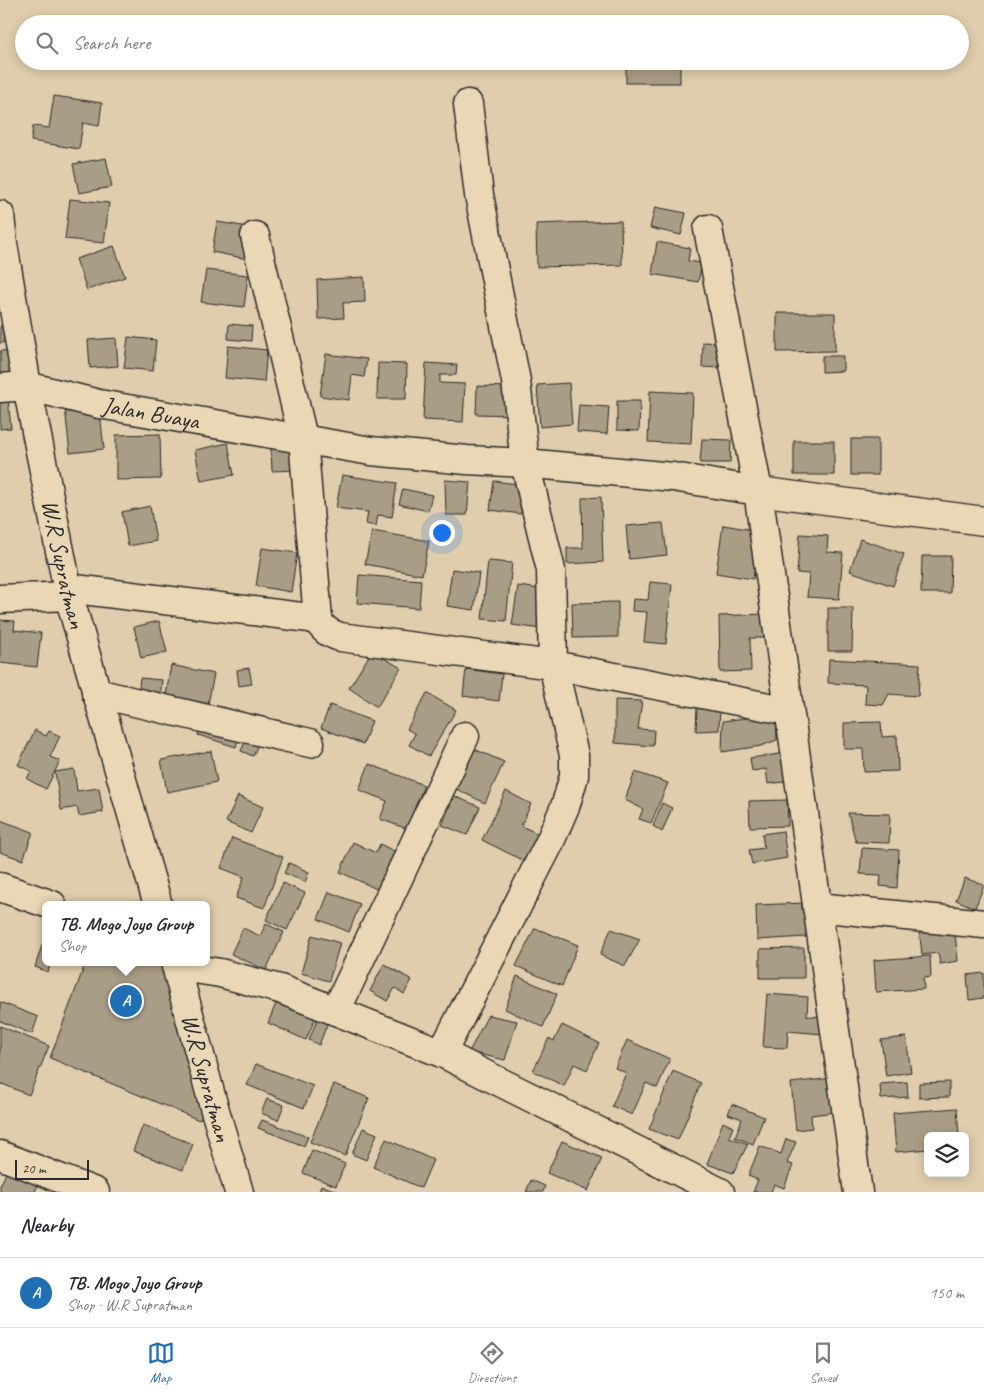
<!DOCTYPE html>
<meta charset="utf-8">
<style>
body{margin:0;font-family:Caveat,sans-serif;background:#f2f2f3;color:#2b2b33}
.controls{position:absolute;right:15px;bottom:15px;display:grid;overflow:hidden;border-radius:8px;box-shadow:0 2px 12px #0003}
.controls button{width:45px;height:45px;display:grid;place-items:center;padding:0;border:0;border-bottom:1px solid #e1e1e2;background:#fff;color:#2b2b33;font:25px sans-serif}
.scale{position:absolute;left:15px;bottom:12px;width:74px;box-sizing:border-box;padding-left:5px;border:2px solid #2b2b2b;border-top:0;font-size:14px;line-height:18px;white-space:nowrap;color:#2b2b2b;-webkit-text-stroke:4px #ead7b5;paint-order:stroke}
.you{position:absolute;left:441px;top:532px;width:18px;height:18px;margin:-12px;border:4px solid #fff;border-radius:50%;background:#1a73e8;box-shadow:0 0 0 8px #1a73e833}
.badge{display:grid;place-items:center;width:32px;height:32px;border-radius:50%;background:#1f6fb2;color:#fff;font-size:16px;font-weight:700}
.pin{position:absolute;translate:-50% -50%;border:2px solid #fff;box-shadow:0 1px 5px #0006}
.popup{position:absolute;left:42px;top:901px;width:168px;height:65px;box-sizing:border-box;display:grid;place-content:center;border-radius:8px;background:#fff;filter:drop-shadow(0 1px 4px #0005);font-size:16px;white-space:nowrap;color:#7c7c81}
.popup b{font-size:19px;color:#2b2b33}
.popup::after{content:'';position:absolute;left:50%;top:100%;margin-left:-10px;border:10px solid transparent;border-top-color:#fff}
.list{margin:0;padding:0;list-style:none}
h2{display:flex;justify-content:space-between;align-items:center;height:65px;margin:0;padding:0 20px;font-size:21px}
h2 small{font-size:16px;font-weight:400;color:#7c7c81}
.list li{display:grid;grid-template-columns:32px 1fr auto;gap:15px;align-items:center;box-sizing:border-box;height:70px;padding:0 20px;border-top:1px solid #e1e1e2}
.list b{display:block;font-size:19px;white-space:nowrap}
.list p{margin:0;font-size:16px;white-space:nowrap;color:#7c7c81}
.list em{font-size:16px;font-style:normal;color:#7c7c81}
.icon{flex:none;width:28px;height:28px;fill:none;stroke:currentColor;stroke-width:2;stroke-linecap:round;stroke-linejoin:round}
.map{position:relative;flex:none;width:984px;height:1192px;overflow:hidden}
.search{position:absolute;background:#fff;box-shadow:0 2px 12px #0003;left:15px;right:15px;top:15px;height:55px;display:flex;align-items:center;gap:12px;box-sizing:border-box;padding:0 18px;border-radius:28px;color:#7c7c81;font-size:19px}
.sheet{height:135px;background:#fff}
nav{display:flex;justify-content:space-around;align-items:center;box-sizing:border-box;height:70px;border-top:1px solid #e1e1e2;background:#fff;font-size:14px;color:#7c7c81}
nav a{display:grid;justify-items:center;gap:2px}
nav .on{color:#1f6fb2}
.map>svg:first-child{display:block}
.building{fill:#aa9d86;stroke:#2b2b2b}
.lines{fill:none;stroke-linecap:round;stroke-linejoin:round}
.minor-casing{stroke:#2b2b2b;stroke-width:31}
.minor{stroke:#ead7b5;stroke-width:28}
.labels{text-anchor:middle;dominant-baseline:central;stroke-width:4;stroke-linejoin:round;paint-order:stroke}
.street-label{font-size:24px;fill:#2b2b2b;stroke:#ead7b5}
</style>
<div class="map">
<svg width="984" height="1192" viewBox="0 0 984 1192">
<rect width="100%" height="100%" fill="#dfcdad"/>
<filter id="ink" filterUnits="userSpaceOnUse"><feTurbulence type="fractalNoise" baseFrequency=".02" numOctaves="2"/><feDisplacementMap in="SourceGraphic" scale="10" xChannelSelector="R" yChannelSelector="G"/><feConvolveMatrix kernelMatrix="1 2 1 2 8 2 1 2 1" color-interpolation-filters="sRGB"/></filter>
<g filter="url(#ink)">
<g class="building">
<rect x="626" y="61" width="54" height="22"/>
<polygon points="54,96 102,103 99,126 83,123 79,149 31,141 33,126 49,128"/>
<polygon points="106,158 112,187 79,193 73,164"/>
<polygon points="70,199 109,203 104,243 65,239"/>
<polygon points="655,207 686,213 681,235 650,228"/>
<polygon points="621,221 622,265 537,267 536,224"/>
<polygon points="217,222 249,227 253,260 212,252"/>
<polygon points="657,242 690,248 688,261 702,263 698,282 652,274"/>
<polygon points="114,246 125,277 87,290 76,259"/>
<polygon points="206,270 248,275 244,307 201,302"/>
<polygon points="364,277 365,302 343,303 344,318 318,319 317,280"/>
<polygon points="9,313 10,342 0,343 0,327"/>
<polygon points="777,313 835,313 835,351 777,352"/>
<polygon points="229,324 252,326 251,341 228,339"/>
<polygon points="128,337 156,340 153,371 124,368"/>
<polygon points="116,338 118,366 90,368 88,340"/>
<polygon points="703,342 719,343 719,368 702,367"/>
<polygon points="228,346 267,350 264,382 225,378"/>
<polygon points="18,350 20,373 0,374 0,351"/>
<polygon points="326,354 367,359 364,377 352,375 349,400 320,396"/>
<polygon points="822,356 843,356 843,371 822,372"/>
<polygon points="378,363 407,364 406,399 377,399"/>
<polygon points="426,363 457,365 456,375 440,375 440,383 465,384 463,422 423,420"/>
<polygon points="569,383 572,424 540,427 537,385"/>
<polygon points="477,386 513,387 513,415 476,414"/>
<polygon points="650,391 693,393 691,444 648,442"/>
<polygon points="8,399 11,428 0,429 0,400"/>
<polygon points="617,401 640,401 639,431 617,430"/>
<polygon points="99,404 104,449 70,453 65,408"/>
<polygon points="579,405 609,407 607,434 577,432"/>
<polygon points="160,434 161,479 116,480 116,435"/>
<polygon points="702,439 731,440 730,463 700,463"/>
<rect x="851" y="439" width="27" height="36"/>
<rect x="794" y="441" width="40" height="34"/>
<polygon points="228,443 234,475 201,481 195,450"/>
<polygon points="294,448 296,470 272,471 271,449"/>
<polygon points="342,475 397,483 392,517 378,515 376,526 366,524 368,512 336,508"/>
<polygon points="445,480 470,482 467,515 446,515"/>
<polygon points="494,481 525,485 521,514 490,510"/>
<polygon points="403,489 432,495 428,511 399,504"/>
<polygon points="601,497 603,562 567,564 567,548 583,548 582,498"/>
<polygon points="150,506 156,541 128,546 122,512"/>
<polygon points="663,523 667,555 629,559 626,526"/>
<polygon points="723,525 760,531 753,579 716,573"/>
<polygon points="372,531 429,541 422,575 365,564"/>
<polygon points="800,534 828,536 827,552 843,553 839,599 807,597 809,574 797,573"/>
<polygon points="860,539 904,554 893,586 850,571"/>
<polygon points="262,548 297,553 291,592 256,586"/>
<polygon points="922,556 951,556 950,593 921,593"/>
<polygon points="488,561 512,563 506,621 482,619"/>
<polygon points="452,569 479,573 474,610 447,606"/>
<polygon points="359,575 421,580 419,608 357,603"/>
<polygon points="650,582 672,584 666,644 644,642 647,612 632,611 633,599 648,600"/>
<polygon points="518,586 548,590 542,629 512,625"/>
<polygon points="618,602 618,637 573,638 572,603"/>
<polygon points="828,608 853,608 852,651 828,651"/>
<polygon points="764,614 764,638 750,638 751,671 720,672 719,616"/>
<polygon points="0,620 15,621 14,630 41,633 37,667 0,663"/>
<polygon points="159,621 167,652 141,658 134,627"/>
<polygon points="372,651 401,668 377,707 349,688"/>
<polygon points="829,659 920,664 918,696 889,694 883,705 865,704 866,685 828,683"/>
<polygon points="171,665 214,674 207,709 165,701"/>
<polygon points="249,668 252,684 239,686 237,670"/>
<polygon points="466,669 502,674 499,701 463,696"/>
<polygon points="140,678 162,680 160,698 138,696"/>
<polygon points="427,693 456,710 429,756 409,745 415,734 407,729"/>
<polygon points="615,700 642,701 638,729 654,730 653,746 615,743"/>
<polygon points="330,705 372,721 363,744 321,728"/>
<polygon points="720,706 719,730 696,731 697,707"/>
<polygon points="776,714 777,740 761,746 722,752 723,721"/>
<polygon points="203,721 240,732 236,747 198,735"/>
<polygon points="881,722 882,737 897,736 898,771 864,772 863,749 844,749 844,723"/>
<polygon points="35,730 46,736 49,731 60,736 50,757 60,761 46,789 27,779 31,771 18,765"/>
<polygon points="247,737 259,742 253,756 241,751"/>
<polygon points="472,748 504,762 485,803 454,788"/>
<polygon points="211,751 217,782 167,792 161,760"/>
<polygon points="787,753 790,781 768,784 766,769 752,771 750,758"/>
<polygon points="369,764 424,785 407,829 380,819 387,801 359,790"/>
<polygon points="74,769 77,791 99,788 103,812 79,816 77,807 61,810 55,772"/>
<polygon points="635,772 668,783 651,823 639,819 643,809 625,800"/>
<polygon points="506,791 531,804 521,826 539,834 526,862 482,840"/>
<polygon points="238,796 263,807 251,833 226,822"/>
<polygon points="454,796 480,807 467,835 442,825"/>
<polygon points="787,800 788,826 750,827 749,801"/>
<polygon points="662,803 672,808 662,832 653,826"/>
<polygon points="848,813 890,814 889,843 856,842"/>
<polygon points="0,820 33,832 23,860 0,852"/>
<polygon points="783,831 787,858 752,864 749,850 764,848 762,834"/>
<polygon points="232,838 283,857 264,908 236,898 244,877 221,868"/>
<polygon points="353,842 376,853 380,844 398,853 381,891 340,872"/>
<polygon points="862,848 899,850 897,888 880,886 881,875 860,874"/>
<polygon points="289,863 309,872 305,882 284,873"/>
<polygon points="965,878 984,885 975,908 956,900"/>
<polygon points="283,883 305,893 287,930 266,920"/>
<polygon points="329,892 360,904 349,932 318,919"/>
<polygon points="805,903 806,937 757,940 756,905"/>
<polygon points="266,924 284,932 266,970 231,954 243,928 260,936"/>
<polygon points="954,924 958,961 940,964 938,953 922,955 919,928"/>
<polygon points="535,928 578,945 562,986 516,966"/>
<polygon points="611,929 640,939 625,966 600,955"/>
<polygon points="46,933 46,962 51,962 48,972 35,967"/>
<polygon points="312,935 340,943 329,981 301,973"/>
<polygon points="804,948 804,978 760,978 760,949"/>
<polygon points="930,956 931,977 923,978 924,989 876,992 874,960"/>
<polygon points="86,962 172,962 205,1112 199,1120 50,1058"/>
<polygon points="384,964 412,980 404,994 395,988 387,1001 370,991"/>
<polygon points="984,973 984,998 969,1000 967,975"/>
<polygon points="517,976 557,994 543,1027 505,1009"/>
<polygon points="767,994 808,997 807,1016 825,1017 823,1034 788,1031 787,1048 763,1047"/>
<polygon points="279,996 318,1012 306,1040 268,1023"/>
<polygon points="0,1002 38,1017 32,1034 0,1021"/>
<polygon points="320,1013 330,1017 319,1045 309,1040"/>
<polygon points="488,1015 517,1021 505,1060 469,1052"/>
<polygon points="562,1025 599,1043 587,1070 574,1064 564,1086 533,1071 549,1038 554,1041"/>
<polygon points="0,1026 49,1046 29,1095 0,1083"/>
<polygon points="906,1037 911,1072 886,1076 881,1040"/>
<polygon points="627,1040 670,1059 657,1088 646,1083 632,1115 612,1106 626,1073 615,1068"/>
<polygon points="256,1064 313,1086 304,1108 247,1085"/>
<polygon points="673,1071 701,1083 678,1140 649,1129"/>
<polygon points="832,1078 835,1112 811,1115 812,1128 796,1130 791,1083"/>
<polygon points="907,1082 908,1097 881,1099 880,1084"/>
<polygon points="949,1082 949,1097 919,1098 919,1083"/>
<polygon points="334,1084 369,1098 345,1156 310,1142"/>
<polygon points="267,1099 284,1105 278,1120 261,1113"/>
<polygon points="732,1104 764,1117 753,1144 735,1137 742,1119 728,1114"/>
<polygon points="957,1108 959,1136 928,1136 928,1149 896,1152 893,1113"/>
<polygon points="262,1120 308,1137 304,1146 258,1128"/>
<polygon points="723,1122 733,1127 729,1137 748,1144 733,1173 707,1164"/>
<polygon points="143,1125 193,1144 183,1170 133,1151"/>
<polygon points="363,1128 377,1134 366,1160 352,1154"/>
<polygon points="386,1139 433,1160 421,1188 373,1167"/>
<polygon points="786,1139 796,1142 787,1163 793,1165 784,1188 774,1184 771,1192 753,1192 758,1180 748,1176 760,1146 781,1154"/>
<polygon points="562,1141 602,1158 588,1191 547,1173"/>
<polygon points="312,1150 345,1164 336,1186 303,1173"/>
<polygon points="7,1171 38,1184 35,1192 0,1192 0,1186"/>
<polygon points="531,1180 545,1186 543,1192 526,1192"/>
<polygon points="321,1185 339,1192 319,1192"/>
</g>
<g class="lines">
<g class="minor-casing">
<g id="minor">
<path id="s1" d="M0 215 3 244 27 386 69 596 158 905"/>
<polyline points="708,229 758,491 984,521"/>
<path d="M255 236 303 438 318 619C322 630 329 633 340 637L553 665 789 711"/>
<path id="s2" d="M0 388 27 386 99 404 371 451 467 460 525 463 673 477 758 491 858 1192"/>
<polyline points="67,588 318,619"/>
<polyline points="0,599 69,596"/>
<polyline points="96,693 310,743"/>
<polyline points="0,887 52,905"/>
<polyline points="817,907 984,924"/>
<path id="s3" d="M175 962 212 1100 239 1192"/>
<polyline points="176,966 220,973 280,989 442,1053 720,1192"/>
<polyline points="336,1011 465,736"/>
<polyline points="442,1053 549,844 566,804 574,776 574,755 553,665 551,570 525,463 516,381 479,195 468,104"/>
<polyline points="0,1155 95,1192"/>
</g>
</g>
<use href="#minor" class="minor"/>
</g>
</g>
<g class="labels">
<g class="street-label">
<text stroke="none"><textPath href="#s2" startOffset="154">Jalan Buaya</textPath></text>
<text stroke="none"><textPath href="#s1" startOffset="355">W.R Supratman</textPath></text>
<text stroke="none"><textPath href="#s3" startOffset="120">W.R Supratman</textPath></text>
</g>
</g>
</svg>
<div class="controls">
<button><svg class="icon" aria-label="layers" viewBox="0 0 24 24"><path d="M12 4l9 5-9 5-9-5zM3 14l9 5 9-5"/></svg></button>
</div>
<div class="scale">20 m</div>
<div class="you"></div>
<div class="pin badge" style="left:126px;top:1001px">A</div>
<div class="popup"><b>TB. Mogo Joyo Group</b>Shop</div>
<div class="search"><svg class="icon" aria-label="search" viewBox="0 0 24 24"><circle cx="10" cy="10" r="6"/><path d="M15 15l6 6"/></svg>Search here</div>
</div>
<section class="sheet">
<h2>Nearby<small></small></h2>
<ul class="list">
<li><span class="badge">A</span><div><b>TB. Mogo Joyo Group</b><p>Shop · W.R Supratman</p></div><em>150 m</em></li>
</ul>
</section>
<nav>
<a class="on"><svg class="icon" aria-label="map" viewBox="0 0 24 24"><path d="M3 6l6-2 6 2 6-2v14l-6 2-6-2-6 2zM9 4v14M15 6v14"/></svg>Map</a>
<a><svg class="icon" aria-label="directions" viewBox="0 0 24 24"><path d="M12 3l9 9-9 9-9-9zM9 14v-3h6M13 9l2 2-2 2"/></svg>Directions</a>
<a><svg class="icon" aria-label="saved" viewBox="0 0 24 24"><path d="M7 4h10v16l-5-4-5 4z"/></svg>Saved</a>
</nav>
